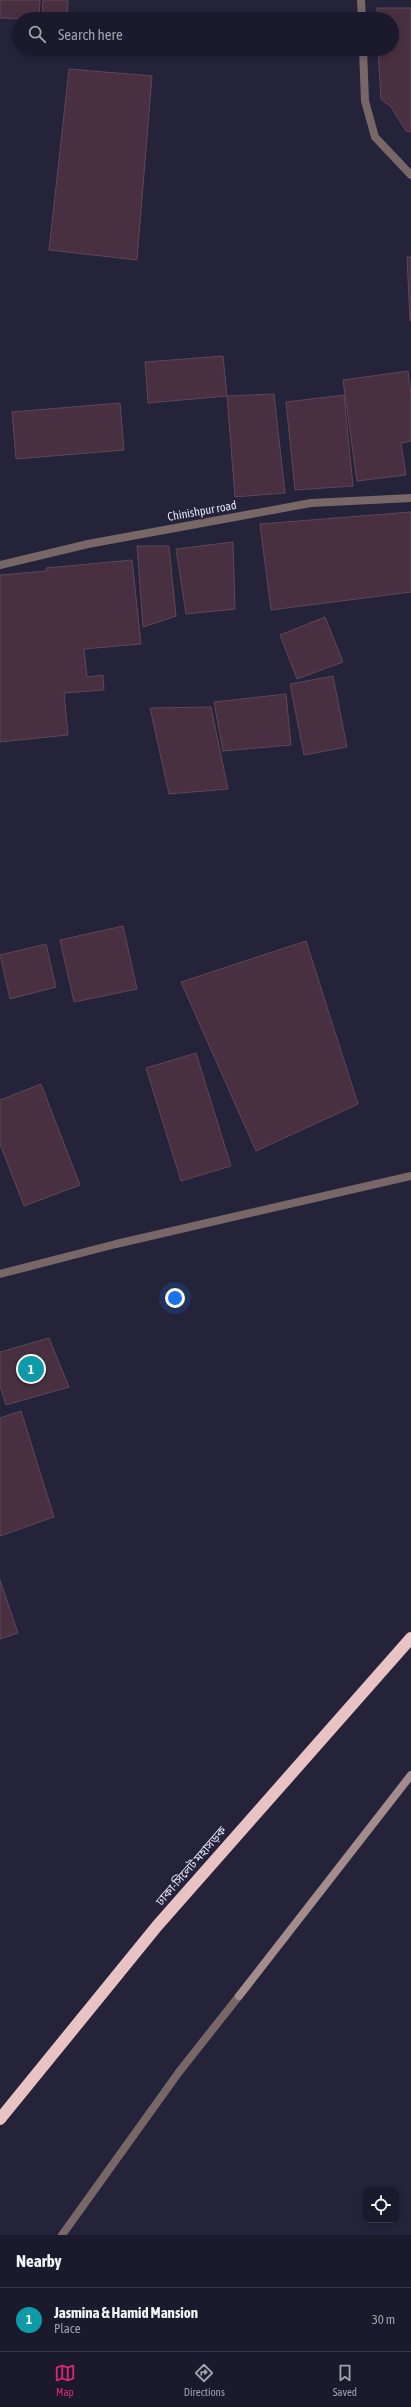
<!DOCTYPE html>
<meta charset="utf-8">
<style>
body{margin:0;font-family:"Asap Condensed","Noto Sans Bengali",sans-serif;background:#282738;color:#f1f3f6}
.controls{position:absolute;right:12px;bottom:12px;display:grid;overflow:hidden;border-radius:8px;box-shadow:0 2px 6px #0003}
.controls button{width:36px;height:36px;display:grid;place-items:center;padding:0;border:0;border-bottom:1px solid #393848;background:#1b1a2c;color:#f1f3f6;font:20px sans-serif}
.you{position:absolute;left:175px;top:1298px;width:14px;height:14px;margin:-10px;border:3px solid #fff;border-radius:50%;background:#1a73e8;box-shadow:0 0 0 6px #1a73e833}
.badge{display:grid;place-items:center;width:26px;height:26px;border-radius:50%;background:#db2777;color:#fff;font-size:13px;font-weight:700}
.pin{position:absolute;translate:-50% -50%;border:2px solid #fff;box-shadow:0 1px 4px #0006}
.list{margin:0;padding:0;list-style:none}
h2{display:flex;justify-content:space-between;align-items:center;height:52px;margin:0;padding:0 16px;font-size:17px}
h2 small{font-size:13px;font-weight:400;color:#a0a1a9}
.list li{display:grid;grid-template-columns:26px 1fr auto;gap:12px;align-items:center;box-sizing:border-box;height:64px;padding:0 16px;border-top:1px solid #393848}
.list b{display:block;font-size:15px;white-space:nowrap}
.list p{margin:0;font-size:13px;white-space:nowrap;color:#a0a1a9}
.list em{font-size:13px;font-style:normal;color:#a0a1a9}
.icon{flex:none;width:22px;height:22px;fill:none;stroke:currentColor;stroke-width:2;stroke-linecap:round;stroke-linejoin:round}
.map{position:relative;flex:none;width:411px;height:2235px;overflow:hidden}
.search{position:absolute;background:#1b1a2c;box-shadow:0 2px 6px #0003;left:12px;right:12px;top:12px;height:44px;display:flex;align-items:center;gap:10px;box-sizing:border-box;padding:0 14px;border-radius:22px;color:#a0a1a9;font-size:15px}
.sheet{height:116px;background:#1b1a2c}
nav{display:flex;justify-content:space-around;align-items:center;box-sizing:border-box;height:56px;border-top:1px solid #393848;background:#1b1a2c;font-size:11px;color:#a0a1a9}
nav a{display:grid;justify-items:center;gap:2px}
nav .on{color:#db2777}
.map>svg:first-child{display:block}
.building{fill:#483040;stroke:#5f4657}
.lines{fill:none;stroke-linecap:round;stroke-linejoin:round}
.street{stroke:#776767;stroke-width:8}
.secondary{stroke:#a58c8c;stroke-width:8}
.highway{stroke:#e9c2c3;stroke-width:12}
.labels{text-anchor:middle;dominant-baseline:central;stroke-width:4;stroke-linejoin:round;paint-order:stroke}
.street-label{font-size:12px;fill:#e0e1f1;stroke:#24233a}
</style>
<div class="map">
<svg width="411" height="2235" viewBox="0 0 411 2235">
<rect width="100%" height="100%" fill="#24233a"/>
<g class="building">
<polygon points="0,0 40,0 39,19 0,18"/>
<polygon points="43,0 68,0 67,19 42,19"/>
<polygon points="377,8 411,8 411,132 406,131 391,107 381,99 378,49 392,49 392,19 377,19"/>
<polygon points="69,69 152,76 137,260 49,250"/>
<polygon points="407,257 411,257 411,321 410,321"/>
<polygon points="223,356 227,396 148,403 145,362"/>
<polygon points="408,371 411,395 411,441 401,443 406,475 357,481 343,380"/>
<polygon points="274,394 285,493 235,497 227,396"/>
<polygon points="344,395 353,486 295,490 286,402"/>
<polygon points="120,403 124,450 16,459 12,412"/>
<polygon points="411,512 411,592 271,610 260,524"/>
<polygon points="233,542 235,609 186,614 176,549"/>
<polygon points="137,546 169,546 176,616 143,627"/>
<polygon points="132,560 141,644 84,649 87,677 103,675 104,690 64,693 68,735 0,742 0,575 46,571 46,568"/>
<polygon points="325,617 343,662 297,679 280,635"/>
<polygon points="333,676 347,747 304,755 290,684"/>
<polygon points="286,694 291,745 223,751 214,702"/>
<polygon points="211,707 228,789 169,794 150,708"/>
<polygon points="123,926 137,989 74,1002 60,940"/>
<polygon points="306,941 358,1104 256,1151 181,982"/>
<polygon points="46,944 56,987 10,999 0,955"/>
<polygon points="196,1053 231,1166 181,1181 146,1068"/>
<polygon points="41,1084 80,1185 24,1206 0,1144 0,1100"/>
<polygon points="49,1338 69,1387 6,1405 0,1386 0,1352"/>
<polygon points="21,1411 54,1517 0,1536 0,1418"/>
<polygon points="0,1580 18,1633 0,1639"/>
</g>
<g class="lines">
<g class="street">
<polyline points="361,0 362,19"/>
<polyline points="363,49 365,101 375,137 411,175"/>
<polyline points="0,565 88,544 311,503 411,498"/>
<polyline points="0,1274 116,1244 411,1176"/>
<polyline points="62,2235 179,2072 239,1996"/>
</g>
<polyline class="secondary" points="239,1996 411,1775"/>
<polyline class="highway" points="0,2119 157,1926 411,1638"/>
</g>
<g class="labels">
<g class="street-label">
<text transform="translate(202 511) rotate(-10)">Chinishpur road</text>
<text transform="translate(191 1866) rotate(-49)">ঢাকা-সিলেট মহাসড়ক</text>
</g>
</g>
</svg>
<div class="controls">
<button><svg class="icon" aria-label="locate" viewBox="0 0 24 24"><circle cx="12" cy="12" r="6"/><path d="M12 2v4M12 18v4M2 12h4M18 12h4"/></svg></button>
</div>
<div class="you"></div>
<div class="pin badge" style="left:31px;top:1369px;background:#0f9aa8">1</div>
<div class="search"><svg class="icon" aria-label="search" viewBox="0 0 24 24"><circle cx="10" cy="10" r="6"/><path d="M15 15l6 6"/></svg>Search here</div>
</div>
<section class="sheet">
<h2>Nearby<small></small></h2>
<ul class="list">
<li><span class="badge" style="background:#0f9aa8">1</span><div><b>Jasmina &amp; Hamid Mansion</b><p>Place</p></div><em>30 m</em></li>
</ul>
</section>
<nav>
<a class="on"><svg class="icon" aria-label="map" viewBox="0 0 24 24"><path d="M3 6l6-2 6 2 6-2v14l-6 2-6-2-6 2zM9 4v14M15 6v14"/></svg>Map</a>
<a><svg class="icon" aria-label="directions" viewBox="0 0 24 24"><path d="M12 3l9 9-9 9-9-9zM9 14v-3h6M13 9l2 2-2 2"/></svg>Directions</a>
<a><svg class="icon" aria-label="saved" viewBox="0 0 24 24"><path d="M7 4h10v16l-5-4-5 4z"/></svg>Saved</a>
</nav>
